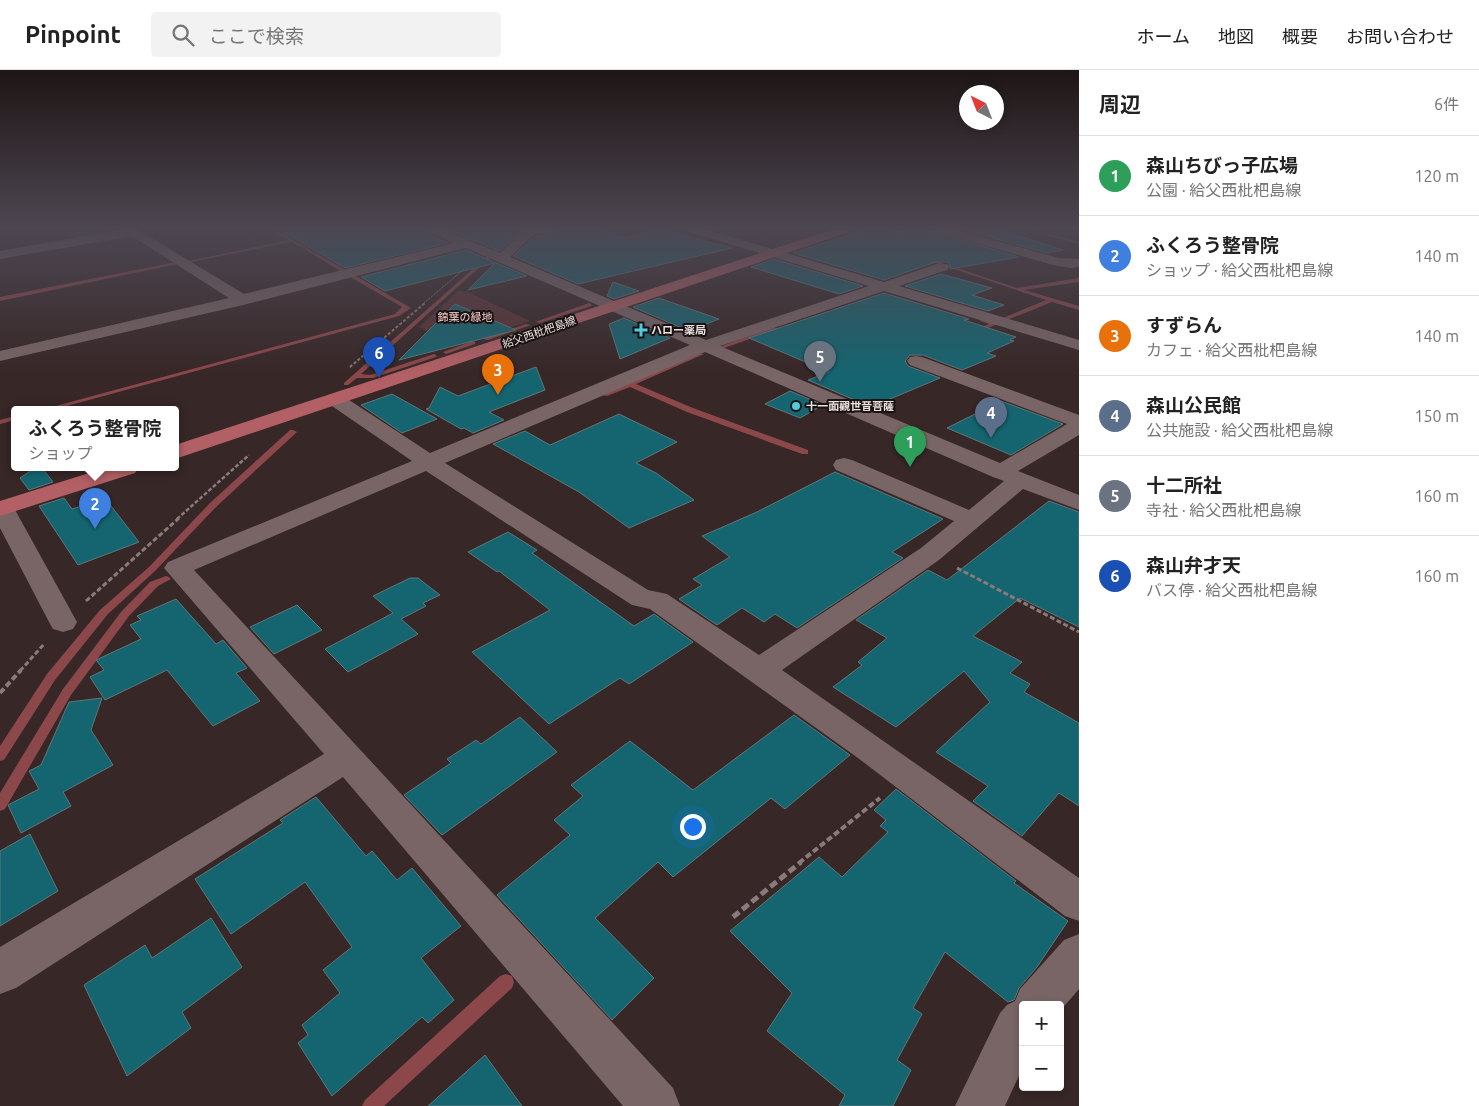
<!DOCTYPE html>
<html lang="ja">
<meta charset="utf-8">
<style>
body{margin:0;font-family:Ubuntu,"Noto Sans JP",sans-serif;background:#f2f2f2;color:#222}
.controls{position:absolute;right:15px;bottom:15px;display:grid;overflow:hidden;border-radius:5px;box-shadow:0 2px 8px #0003}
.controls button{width:45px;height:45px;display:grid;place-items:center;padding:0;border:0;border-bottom:1px solid #e0e0e0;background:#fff;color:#222;font:25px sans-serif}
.compass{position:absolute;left:959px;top:15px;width:45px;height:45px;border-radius:50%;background:#fff;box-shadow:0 2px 8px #0003;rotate:318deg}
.you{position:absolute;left:692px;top:756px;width:18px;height:18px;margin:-12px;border:4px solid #fff;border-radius:50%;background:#1a73e8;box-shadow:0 0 0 8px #1a73e833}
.badge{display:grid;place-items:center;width:32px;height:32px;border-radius:50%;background:#386e76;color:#fff;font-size:16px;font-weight:700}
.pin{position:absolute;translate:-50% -41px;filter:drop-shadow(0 1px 2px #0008)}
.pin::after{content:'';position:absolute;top:26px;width:18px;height:15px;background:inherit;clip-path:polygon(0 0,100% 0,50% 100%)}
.popup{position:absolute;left:11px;top:336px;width:168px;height:65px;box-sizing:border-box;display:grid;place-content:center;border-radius:5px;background:#fff;filter:drop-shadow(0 1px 4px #0005);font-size:16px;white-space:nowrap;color:#767676}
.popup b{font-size:19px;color:#222}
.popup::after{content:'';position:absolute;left:50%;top:100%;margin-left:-10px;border:10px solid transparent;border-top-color:#fff}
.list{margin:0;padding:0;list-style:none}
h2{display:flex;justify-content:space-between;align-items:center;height:65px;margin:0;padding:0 20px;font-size:21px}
h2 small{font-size:16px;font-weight:400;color:#767676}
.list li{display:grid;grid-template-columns:32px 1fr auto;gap:15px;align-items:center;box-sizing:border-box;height:80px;padding:0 20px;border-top:1px solid #e0e0e0}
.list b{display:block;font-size:19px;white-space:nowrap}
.list p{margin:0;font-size:16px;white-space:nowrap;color:#767676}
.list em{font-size:16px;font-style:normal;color:#767676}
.icon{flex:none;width:28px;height:28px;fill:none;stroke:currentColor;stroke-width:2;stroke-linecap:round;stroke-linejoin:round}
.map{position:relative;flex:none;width:1079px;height:1036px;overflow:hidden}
header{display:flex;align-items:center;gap:30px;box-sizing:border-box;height:70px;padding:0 25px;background:#fff;border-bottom:1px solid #e0e0e0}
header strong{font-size:24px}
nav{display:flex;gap:28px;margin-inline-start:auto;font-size:18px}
.search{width:350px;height:45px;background:#f2f2f2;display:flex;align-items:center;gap:12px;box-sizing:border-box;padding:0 18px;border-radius:5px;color:#767676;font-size:19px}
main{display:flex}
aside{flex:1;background:#fff}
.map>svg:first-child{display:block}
.green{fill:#583233}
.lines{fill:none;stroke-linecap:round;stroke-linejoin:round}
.stream{fill:#8b474a;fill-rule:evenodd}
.building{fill:#156570;stroke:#607679}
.path-far5{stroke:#897b7b;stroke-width:1;stroke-dasharray:2.5 1;stroke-linecap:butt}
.path-far4{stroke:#897b7b;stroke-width:2;stroke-dasharray:3 2;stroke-linecap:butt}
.path-far3{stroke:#897b7b;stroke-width:2.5;stroke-dasharray:4 2;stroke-linecap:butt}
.path-far2{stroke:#897b7b;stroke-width:3;stroke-dasharray:5 2.5;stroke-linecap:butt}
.path-far1{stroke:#897b7b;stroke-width:4;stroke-dasharray:6 3;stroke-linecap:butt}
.path{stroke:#897b7b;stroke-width:5;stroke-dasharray:8 4;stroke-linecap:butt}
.minor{fill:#796565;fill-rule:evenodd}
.major{fill:#b26065;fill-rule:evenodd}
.poi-dot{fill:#53cadc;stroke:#191212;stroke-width:2}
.labels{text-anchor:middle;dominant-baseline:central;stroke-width:4;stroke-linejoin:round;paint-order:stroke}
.far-park-label{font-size:11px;fill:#facfcf;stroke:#191212}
.far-poi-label{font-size:11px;font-weight:bold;fill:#ece0e0;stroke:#191212;text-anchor:start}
.far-street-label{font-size:11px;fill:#ece0e0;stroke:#191212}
</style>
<header>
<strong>Pinpoint</strong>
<div class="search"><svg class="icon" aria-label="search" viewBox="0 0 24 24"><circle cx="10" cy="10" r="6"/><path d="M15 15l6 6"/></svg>ここで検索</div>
<nav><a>ホーム</a><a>地図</a><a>概要</a><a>お問い合わせ</a></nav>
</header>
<main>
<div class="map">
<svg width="1079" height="1036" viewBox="0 0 1079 1036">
<rect width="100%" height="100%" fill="#372727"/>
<polygon class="green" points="458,221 468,222 530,251 455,276 419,257"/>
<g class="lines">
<g class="stream">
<polygon points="270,159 274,159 349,202 344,203 292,172 191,192 189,191 288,170"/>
<polygon points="518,159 522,159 361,304 370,305 434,284 437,286 436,287 373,308 357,308 348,315 344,315 344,313"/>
<polygon points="670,159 676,159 653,165 651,164"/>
<polygon points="1025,159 1030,159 1079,172 1079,174"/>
<polygon points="924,187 1017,218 1079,208 1079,212 1024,220 1079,236 1079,240 1052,232 1007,250 1003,250 1003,248 1046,230 924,189"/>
<polygon points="176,192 178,194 0,231 0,227"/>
<polygon points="352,206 356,206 411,238 399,246 52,340 41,340 395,244 402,237 352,208"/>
<polygon points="589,233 592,235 591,236 540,253 535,252"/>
<polygon points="980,249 997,254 977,263 973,263 973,261 989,254 980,251"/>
<polygon points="526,254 531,255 488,270 483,269"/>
<polygon points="773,257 790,264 787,266 773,261 724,278 719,277"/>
<polygon points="473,271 475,272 475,274 446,284 443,282"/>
<polygon points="699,283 704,284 636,314 693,338 808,380 808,384 802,384 687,342 630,317 607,326 602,325"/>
<polygon points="15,346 15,350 0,354 0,350"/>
<polygon points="290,360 293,360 297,362 216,437 155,501 108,544 55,610 4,690 0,691 0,676 47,604 100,540 149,497 210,433"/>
<polygon points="166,506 169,507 171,509 158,516 129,546 71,625 5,739 0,741 0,723 63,619 121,542 150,512"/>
<polygon points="506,904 512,906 514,912 512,918 384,1036 362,1036 365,1030 500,906"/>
</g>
</g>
<g class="building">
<polygon points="278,159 424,159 427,164 448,173 345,198"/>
<polygon points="445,159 523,159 500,181"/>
<polygon points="553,159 600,159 625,168 661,159 732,178 578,214 513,186 534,167 549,164"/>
<polygon points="867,159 888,159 897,162 916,159 928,162 932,161 1019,187 950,199 951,196 947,192 936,192 884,210 793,183"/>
<polygon points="997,159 1063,180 1047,183 971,162"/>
<polygon points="466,180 527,206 468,220 495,193 385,221 361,207"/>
<polygon points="774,189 863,216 839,224 751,197"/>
<polygon points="941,204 992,218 972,225 1004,235 988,241 905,216"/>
<polygon points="613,212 639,221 614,229 607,226"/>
<polygon points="884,223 969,249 964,250 1016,267 1010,270 1014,271 987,283 996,286 962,300 923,285 910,285 905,291 908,296 940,308 871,337 808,310 829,302 749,268"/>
<polygon points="659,228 719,249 689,261 633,237"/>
<polygon points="455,234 516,260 399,290"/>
<polygon points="624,248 670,268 620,289 609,254"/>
<polygon points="536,297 545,320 489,342 504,350 473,363 464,358 461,359 426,339 429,338 440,317 458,326"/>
<polygon points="790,321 823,335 800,348 765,334"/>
<polygon points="392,324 437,349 402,363 361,335"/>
<polygon points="1001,331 1063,354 1011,385 947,358"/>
<polygon points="619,344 677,372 636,393 656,403 694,430 629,458 579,422 493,374 525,361 550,375"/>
<polygon points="35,398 42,398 53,412 29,420 20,408"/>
<polygon points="835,402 943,449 892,482 903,488 797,558 775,544 764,552 742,538 717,555 679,529 702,515 693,509 730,487 702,466 757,442"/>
<polygon points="64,428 72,439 95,432 98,435 108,432 139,472 78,495 39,436"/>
<polygon points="1049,431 1079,442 1079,557 1020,528 973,566 1022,592 1010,603 1030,614 1024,622 1079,653 1079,736 1059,723 1022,766 973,731 988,716 936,682 990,632 964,601 896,657 833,617 862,595 858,592 887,568 856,550 928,500 947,510"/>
<polygon points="508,462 537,480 532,483 634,556 654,544 693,572 629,614 620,608 549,654 472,582 550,540 499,501 497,502 468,482"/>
<polygon points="410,508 418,508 440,525 423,533 426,536 401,549 418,564 348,602 325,579 393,543 373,526"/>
<polygon points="176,529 216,574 223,570 247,598 236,603 260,631 213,656 167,600 105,630 90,607 104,600 96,590 141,569 130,555 141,550 137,546"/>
<polygon points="297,535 322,560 274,584 250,557"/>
<polygon points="102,628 91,660 113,695 63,722 71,736 21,763 8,735 39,719 29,701 41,695 69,632"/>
<polygon points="794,645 850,685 785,739 771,728 673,807 658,792 595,848 654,908 612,950 497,825 570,765 554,750 583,726 571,715 630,671 693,720"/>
<polygon points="520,647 557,682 442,765 404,725 451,693 447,689 476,670 481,674"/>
<polygon points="896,719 1016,811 1014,813 1068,851 1037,897 1019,918 1014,930 1008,932 945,882 913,938 922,944 897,990 911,1000 893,1036 839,1036 845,1025 767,961 792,923 730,861 819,787 842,807 888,762 880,756 886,750 874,740"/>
<polygon points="316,727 366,786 372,781 397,810 412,798 461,856 421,888 454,930 428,953 422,947 332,1026 298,973 308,965 302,955 340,923 323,900 352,877 305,812 231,864 195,809 283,753 280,750"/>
<polygon points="30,764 58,821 0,856 0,781"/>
<polygon points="211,848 242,897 182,942 191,958 127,1006 84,915 145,875 152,888"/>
<polygon points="485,985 522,1036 428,1036"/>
</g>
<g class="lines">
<polyline class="path-far5" points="423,234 464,199"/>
<polyline class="path-far4" points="350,297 425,233"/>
<polyline class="path-far3" points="177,449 249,385"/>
<g class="path-far2">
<polyline points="957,498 1079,562"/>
<polyline points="86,531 179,448"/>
<polyline points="20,601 45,573"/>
</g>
<g class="path-far1">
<polyline points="0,623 21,600"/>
<polyline points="799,793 880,728"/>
</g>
<polyline class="path" points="733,847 801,792"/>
<g class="minor">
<path d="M123 159H137L244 224 454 173 428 162 426 159H441L500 183 525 159H551L549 162 533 165 510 187 706 270 869 216 690 162 688 159H705L884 212 937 194H947L949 197 947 200 899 216 1079 270V280L884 221 720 276 1000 393 1067 354 910 295 907 291 910 287 916 286 922 287 1079 345V365L1018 401 1079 425V440L1023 419 939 490 782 600 1079 808V851L1065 846 858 688 650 539 632 535 426 401 194 500 673 1018 680 1036H623L343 707 16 918 0 924V877L324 684 164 498 168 492 412 391 329 334 326 330 329 326 336 324 343 326 430 383 690 275 466 178 243 235 0 291V281L229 228 132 166 0 189V181ZM705 282 993 407 1004 411 969 440 852 390 844 388 836 390 833 395 836 400 954 451 921 478 759 585 667 524 648 520 445 393Z"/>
<polygon points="936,159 954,159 1059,188 1079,189 1079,197 1071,198 1053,195 938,162"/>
<polygon points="0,431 11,433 14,438 77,552 73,559 63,562 53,559 49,552 0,458"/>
<polygon points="1079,864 1079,919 1060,941 1060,935 1023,935 1023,997 1005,1036 955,1036 1000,943 1007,935 1015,931 1020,919 1064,870"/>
</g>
<g class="major">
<polygon points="834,159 851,159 849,162 175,389 175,375"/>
<polygon points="105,398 138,398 135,403 0,446 0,431"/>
</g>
</g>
<linearGradient id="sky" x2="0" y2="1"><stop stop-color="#1e1515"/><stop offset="0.52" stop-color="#4d4752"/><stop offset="1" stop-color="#4d4752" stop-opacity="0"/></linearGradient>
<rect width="1079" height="304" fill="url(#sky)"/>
<g class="poi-dot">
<path d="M638.5 252.5h5v5h5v5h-5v5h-5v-5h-5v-5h5z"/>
<circle cx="796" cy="336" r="5"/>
</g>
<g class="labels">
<g class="far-park-label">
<text x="465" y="247">錦葉の緑地</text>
</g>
<g class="far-poi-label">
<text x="651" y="260">ハロー薬局</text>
<text x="806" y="336">十一面觀世音菩薩</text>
</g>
<g class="far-street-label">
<text transform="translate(539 262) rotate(-19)">給父西枇杷島線</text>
</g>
</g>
</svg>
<div class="controls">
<button>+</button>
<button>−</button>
</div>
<svg class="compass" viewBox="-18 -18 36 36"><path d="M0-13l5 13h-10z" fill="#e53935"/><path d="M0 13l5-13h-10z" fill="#767676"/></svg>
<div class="you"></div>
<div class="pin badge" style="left:910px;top:397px;background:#2e9e5b">1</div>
<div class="pin badge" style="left:95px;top:459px;background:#3f7fe0">2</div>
<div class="popup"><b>ふくろう整骨院</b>ショップ</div>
<div class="pin badge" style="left:498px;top:325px;background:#e8710a">3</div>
<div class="pin badge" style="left:991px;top:368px;background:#5c6f8a">4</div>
<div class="pin badge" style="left:820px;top:312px;background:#6b7280">5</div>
<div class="pin badge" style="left:379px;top:308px;background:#1a4fb4">6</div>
</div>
<aside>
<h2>周辺<small>6件</small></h2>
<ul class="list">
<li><span class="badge" style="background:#2e9e5b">1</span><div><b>森山ちびっ子広場</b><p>公園 · 給父西枇杷島線</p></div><em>120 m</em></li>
<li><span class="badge" style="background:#3f7fe0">2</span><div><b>ふくろう整骨院</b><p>ショップ · 給父西枇杷島線</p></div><em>140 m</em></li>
<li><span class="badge" style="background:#e8710a">3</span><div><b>すずらん</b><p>カフェ · 給父西枇杷島線</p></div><em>140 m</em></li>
<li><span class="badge" style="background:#5c6f8a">4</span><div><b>森山公民館</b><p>公共施設 · 給父西枇杷島線</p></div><em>150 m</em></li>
<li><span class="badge" style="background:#6b7280">5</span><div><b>十二所社</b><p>寺社 · 給父西枇杷島線</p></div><em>160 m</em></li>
<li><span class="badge" style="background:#1a4fb4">6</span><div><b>森山弁才天</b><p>バス停 · 給父西枇杷島線</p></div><em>160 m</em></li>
</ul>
</aside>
</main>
